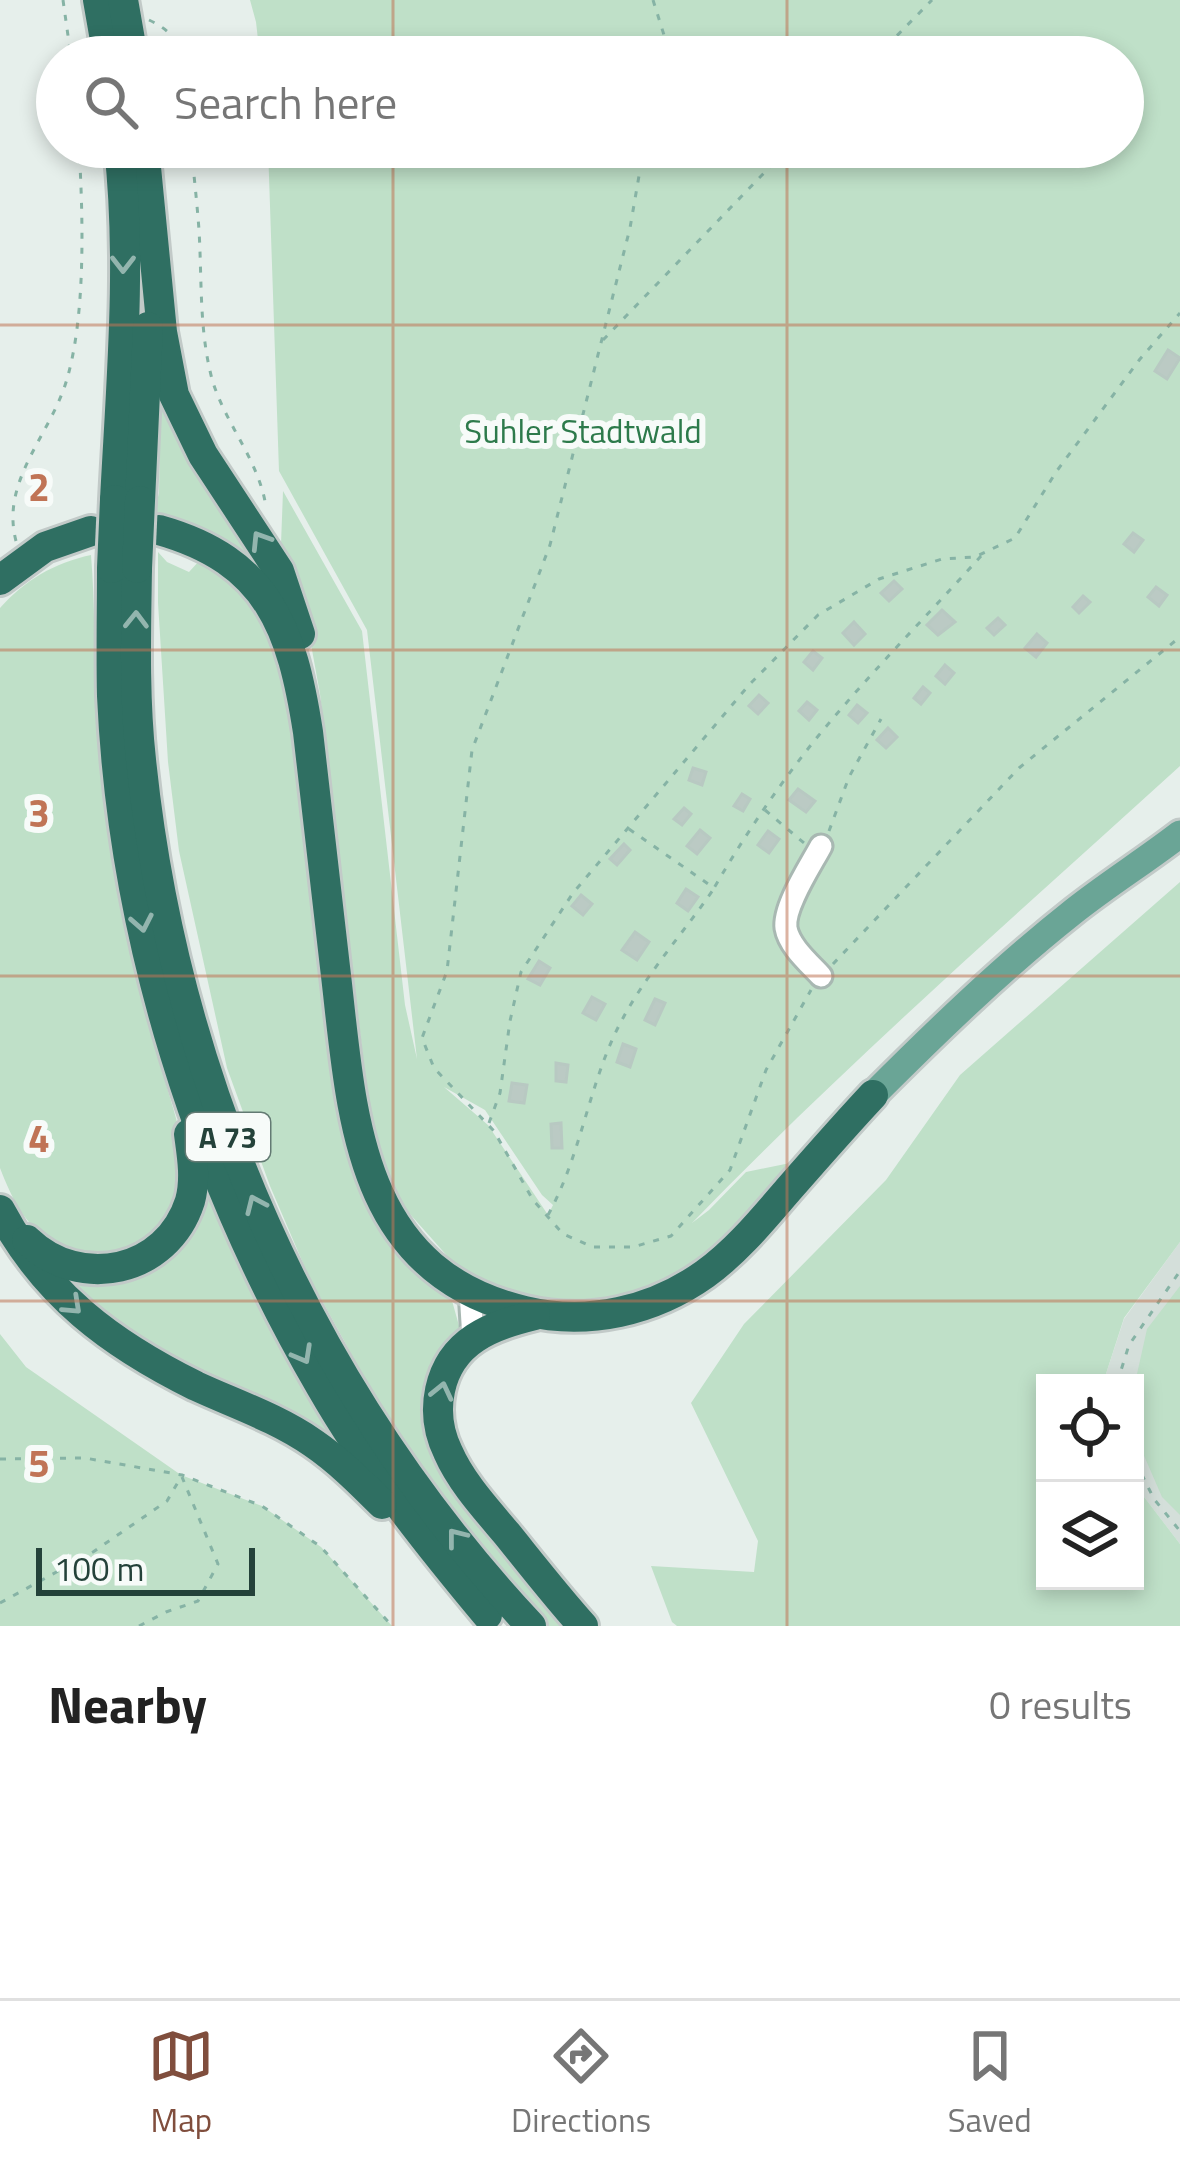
<!DOCTYPE html>
<style>
body{margin:0;font-family:"Titillium Web",sans-serif;background:#f6f6f6;color:#222}
.controls{position:absolute;right:36px;bottom:36px;display:grid;overflow:hidden;border-radius:0px;box-shadow:0 6px 18px #0003}
.controls button{width:108px;height:108px;display:grid;place-items:center;padding:0;border:0;border-bottom:3px solid #e0e0e0;background:#fff;color:#222;font:60px sans-serif}
.scale{position:absolute;left:36px;bottom:30px;width:219px;box-sizing:border-box;padding-left:12px;border:6px solid #24423a;border-top:0;font-size:33px;line-height:42px;white-space:nowrap;color:#24423a;-webkit-text-stroke:9px #f7fbf9;paint-order:stroke}
.list{margin:0;padding:0;list-style:none}
h2{display:flex;justify-content:space-between;align-items:center;height:156px;margin:0;padding:0 48px;font-size:51px}
h2 small{font-size:39px;font-weight:400;color:#767676}
.icon{flex:none;width:66px;height:66px;fill:none;stroke:currentColor;stroke-width:2;stroke-linecap:round;stroke-linejoin:round}
.map{position:relative;flex:none;width:1180px;height:1626px;overflow:hidden}
.search{position:absolute;background:#fff;box-shadow:0 6px 18px #0003;left:36px;right:36px;top:36px;height:132px;display:flex;align-items:center;gap:30px;box-sizing:border-box;padding:0 42px;border-radius:66px;color:#767676;font-size:45px}
.sheet{height:372px;background:#fff}
nav{display:flex;justify-content:space-around;align-items:center;box-sizing:border-box;height:168px;border-top:3px solid #e0e0e0;background:#fff;font-size:33px;color:#767676}
nav a{display:grid;justify-items:center;gap:6px}
nav .on{color:#804e3d}
.map>svg:first-child{display:block}
.built{fill:#d4dfda}
.green{fill:#bfe0c8;fill-rule:evenodd}
.building{fill:#bbcac4;stroke:#b8c9c2;stroke-width:3}
.lines{fill:none;stroke-linecap:round;stroke-linejoin:round}
.minor-casing{stroke:#a8b8b2;stroke-width:27}
.major-casing{stroke:#c2cac8;stroke-width:33}
.highway-casing{stroke:#c2cac8;stroke-width:36}
.path{stroke:#86b3a5;stroke-width:3;stroke-dasharray:6 9;stroke-linecap:butt}
.minor{stroke:#fff;stroke-width:21}
.major{stroke:#6aa596;stroke-width:27}
.highway{stroke:#2f6f62;stroke-width:30}
.highway-bridge-casing{stroke:#c2cac8;stroke-width:36;stroke-linecap:butt}
.highway-bridge{stroke:#2f6f62;stroke-width:30}
.oneway{stroke:#93b5ae}
.grid{fill:none;stroke:#c07456;stroke-width:3;stroke-opacity:0.55}
.labels{text-anchor:middle;dominant-baseline:central;stroke-width:12;stroke-linejoin:round;paint-order:stroke}
.shield{fill:#f7fbf9;stroke:#637a73;stroke-width:3}
.shield-label{font-size:30px;font-weight:bold;fill:#24423a}
.park-label{font-size:33px;fill:#2d7a4b;stroke:#f7fbf9}
.grid-label{font-size:39px;text-anchor:middle;font-weight:bold;fill:#c07456;stroke:#f7fbf9;stroke-width:12;stroke-linejoin:round;paint-order:stroke}
</style>
<div class="map">
<svg width="1180" height="1626" viewBox="0 0 1180 1626">
<rect width="100%" height="100%" fill="#e6efeb"/>
<polygon class="built" points="1180,1242 1180,1544 1135,1485 1135,1383 1103,1383 1124,1319"/>
<g class="green">
<path d="M250 0H1180V766C1015 916 847 1063 692 1223L709 1210 746 1172 795 1162 718 1256 636 1297 552 1305 465 1276 401 1204 379 1159 367 1091 320 694 301 589 281 544 283 491 362 631 405 1005 417 1059 367 630 279 471 268 147H1123V57H260L256 22ZM444 1087 485 1110 542 1195 553 1205 548 1215 488 1125Z"/>
<polygon points="161,387 261,568 213,533 152,522 159,493"/>
<path d="M158 552 167 562 189 572 200 560 223 576 259 612 281 659 295 737 334 1088 351 1170 377 1223 401 1254 430 1282 451 1297 461 1333C433 1367 424 1375 426 1420L575 1626H549L540 1617 468 1530 414 1459 359 1368 309 1277 270 1186 227 1068 179 851 168 762 158 603Z"/>
<path d="M91 555C95 603 94 652 96 701 100 777 111 853 126 928 135 976 148 1023 162 1070 169 1097 186 1141 183 1168 176 1233 123 1273 60 1245 26 1230 13 1201 0 1168V608C25 580 54 563 91 555Z"/>
<polygon points="1180,882 1180,1242 1124,1318 1103,1383 1045,1383 1045,1581 1135,1581 1135,1485 1180,1544 1180,1626 677,1626 672,1622 651,1566 754,1572 758,1541 691,1403 744,1324 886,1180 960,1075"/>
<path d="M200 1175C243 1276 295 1370 353 1463L132 1344 45 1262 126 1270Z"/>
<polygon points="1180,1286 1180,1515 1162,1497 1135,1435 1135,1383 1147,1329"/>
<polygon points="0,1334 26,1367 181,1475 262,1506 321,1547 392,1626 0,1626"/>
</g>
<g class="building">
<polygon points="1168,350 1180,358 1167,379 1155,371"/>
<polygon points="1133,533 1143,540 1134,552 1124,544"/>
<polygon points="894,581 902,589 889,601 881,593"/>
<polygon points="1156,587 1167,595 1159,606 1148,597"/>
<polygon points="1083,596 1090,602 1079,613 1073,607"/>
<polygon points="942,610 955,622 938,635 927,625"/>
<polygon points="998,618 1005,625 994,635 987,628"/>
<polygon points="854,622 865,634 854,645 843,633"/>
<polygon points="1037,634 1047,643 1036,657 1025,648"/>
<polygon points="813,651 822,658 813,670 804,662"/>
<polygon points="945,665 954,673 945,684 936,676"/>
<polygon points="923,687 930,693 921,704 914,698"/>
<polygon points="759,695 768,703 758,714 749,706"/>
<polygon points="807,702 817,710 809,720 799,711"/>
<polygon points="857,705 867,713 858,723 849,715"/>
<polygon points="888,728 897,737 886,748 877,740"/>
<polygon points="693,768 706,772 702,785 689,780"/>
<polygon points="798,789 815,801 806,812 789,800"/>
<polygon points="742,794 750,799 743,811 734,806"/>
<polygon points="684,808 691,814 682,825 674,819"/>
<polygon points="700,830 710,838 697,854 687,846"/>
<polygon points="768,831 779,839 769,853 758,845"/>
<polygon points="624,844 630,850 617,865 610,859"/>
<polygon points="686,889 698,897 688,911 677,903"/>
<polygon points="581,895 592,904 583,915 572,906"/>
<polygon points="635,932 649,942 637,960 622,950"/>
<polygon points="539,961 550,968 540,985 528,979"/>
<polygon points="592,997 605,1004 596,1020 583,1013"/>
<polygon points="655,999 665,1003 655,1025 645,1020"/>
<polygon points="623,1044 636,1049 630,1067 617,1062"/>
<polygon points="556,1063 568,1065 566,1082 556,1081"/>
<polygon points="512,1083 527,1085 524,1103 509,1101"/>
<polygon points="561,1123 562,1148 552,1148 551,1124"/>
</g>
<g class="lines">
<g class="minor-casing">
<g id="minor">
<path d="M821 846C811 865 783 907 786 928 789 946 809 963 821 976"/>
<polyline points="470,1291 473,1339"/>
</g>
</g>
<g class="major-casing">
<path id="major" d="M873 1095C937 1031 1002 968 1074 911 1108 884 1145 861 1180 834"/>
</g>
<g class="highway-casing">
<g id="highway">
<polyline points="98,0 108,57"/>
<polyline points="123,0 133,57"/>
<polyline points="144,147 162,332 174,395 203,455 279,571 300,634"/>
<path d="M115 500C121 384 132 263 119 147"/>
<polyline points="140,501 148,327"/>
<path d="M159 530C269 561 292 629 308 732 317 810 326 888 335 967 352 1108 353 1271 525 1311 588 1326 653 1311 705 1274 737 1251 763 1219 788 1190 816 1158 844 1126 873 1095"/>
<path d="M112 568C112 611 111 653 112 696 123 939 199 1177 321 1387 368 1469 427 1543 487 1615"/>
<path d="M137 568C136 632 134 696 141 760 174 1081 310 1390 531 1626"/>
<polyline points="0,580 45,547 91,531"/>
<path d="M0 1210C45 1295 111 1344 196 1386 235 1404 277 1418 313 1443 338 1460 360 1482 382 1504"/>
<path d="M27 1240C80 1291 167 1273 190 1201 196 1179 192 1156 189 1134"/>
<path d="M535 1315C515 1320 493 1326 475 1338 437 1363 429 1413 448 1452 461 1482 486 1509 507 1534 532 1565 557 1597 583 1626"/>
</g>
</g>
<g class="path">
<polyline points="63,0 71,57"/>
<polyline points="653,0 664,35 660,57"/>
<path d="M149 20C166 28 178 38 183 57"/>
<polyline points="876,57 932,0"/>
<path d="M191 147C194 175 197 203 199 230 202 280 199 330 212 379 225 424 259 460 266 507"/>
<polyline points="644,147 630,228 550,545 472,750 447,971 422,1038 434,1068 494,1131 533,1200 563,1234 593,1247 633,1247 671,1236 730,1170 766,1070 811,990"/>
<polyline points="603,340 789,147"/>
<path d="M16 541C0 480 51 435 67 379 86 314 83 215 79 147"/>
<polyline points="765,810 804,843"/>
<path d="M629 829 714 888C745 835 780 783 819 735 870 673 927 616 981 556"/>
<polyline points="829,831 849,777 881,719"/>
<polyline points="833,964 1019,768 1180,637"/>
<polyline points="489,1123 500,1093 510,1021 521,972 573,893 749,685 818,615 879,579 942,559 975,557 1015,538 1056,472 1140,359 1180,313"/>
<path d="M548 1215C579 1159 587 1096 613 1038 638 983 679 939 713 890"/>
<polyline points="1117,1383 1129,1345 1180,1271"/>
<polyline points="0,1459 85,1458 182,1475 262,1506 321,1547 392,1626"/>
<polyline points="1135,1461 1154,1499 1180,1531"/>
<polyline points="0,1603 93,1552 167,1501 181,1477"/>
<polyline points="139,1626 166,1612 198,1601 218,1564 182,1477"/>
</g>
<use href="#minor" class="minor"/>
<use href="#major" class="major"/>
<use href="#highway" class="highway"/>
<g class="highway-bridge-casing">
<g id="highway-bridge">
<polyline points="112,568 115,500"/>
<polyline points="137,568 140,501"/>
</g>
</g>
<use href="#highway-bridge" class="highway-bridge"/>
</g>
<defs><path id="oneway-chevron" d="M-2-3.5L2.5 0L-2 3.5" fill="none" stroke-width="1.6" stroke-linecap="round" stroke-linejoin="round" transform="scale(3)"/></defs>
<g class="oneway">
<use href="#oneway-chevron" transform="translate(123 264) rotate(90)"/>
<use href="#oneway-chevron" transform="translate(260 540) rotate(-122)"/>
<use href="#oneway-chevron" transform="translate(136 620) rotate(-89)"/>
<use href="#oneway-chevron" transform="translate(142 923) rotate(79)"/>
<use href="#oneway-chevron" transform="translate(255 1204) rotate(-114)"/>
<use href="#oneway-chevron" transform="translate(73 1306) rotate(43)"/>
<use href="#oneway-chevron" transform="translate(303 1355) rotate(61)"/>
<use href="#oneway-chevron" transform="translate(442 1391) rotate(-77)"/>
<use href="#oneway-chevron" transform="translate(456 1537) rotate(-128)"/>
</g>
<path class="grid" d="M393 0V57M787 0V57M393 147V1626M787 147V1626M0 325H1180M0 650H1180M0 976H1180M0 1301H1180"/>
<g class="labels">
<rect class="shield" x="186" y="1113" width="84" height="48" rx="9"/>
<g class="shield-label">
<text x="228" y="1137">A 73</text>
</g>
<g class="park-label">
<text x="583" y="431">Suhler Stadtwald</text>
</g>
</g>
<g class="grid-label">
<text x="39" y="501">2</text>
<text x="39" y="827">3</text>
<text x="39" y="1152">4</text>
<text x="39" y="1477">5</text>
</g>
</svg>
<div class="controls">
<button><svg class="icon" aria-label="locate" viewBox="0 0 24 24"><circle cx="12" cy="12" r="6"/><path d="M12 2v4M12 18v4M2 12h4M18 12h4"/></svg></button>
<button><svg class="icon" aria-label="layers" viewBox="0 0 24 24"><path d="M12 4l9 5-9 5-9-5zM3 14l9 5 9-5"/></svg></button>
</div>
<div class="scale">100 m</div>
<div class="search"><svg class="icon" aria-label="search" viewBox="0 0 24 24"><circle cx="10" cy="10" r="6"/><path d="M15 15l6 6"/></svg>Search here</div>
</div>
<section class="sheet">
<h2>Nearby<small>0 results</small></h2>
<ul class="list">
</ul>
</section>
<nav>
<a class="on"><svg class="icon" aria-label="map" viewBox="0 0 24 24"><path d="M3 6l6-2 6 2 6-2v14l-6 2-6-2-6 2zM9 4v14M15 6v14"/></svg>Map</a>
<a><svg class="icon" aria-label="directions" viewBox="0 0 24 24"><path d="M12 3l9 9-9 9-9-9zM9 14v-3h6M13 9l2 2-2 2"/></svg>Directions</a>
<a><svg class="icon" aria-label="saved" viewBox="0 0 24 24"><path d="M7 4h10v16l-5-4-5 4z"/></svg>Saved</a>
</nav>
